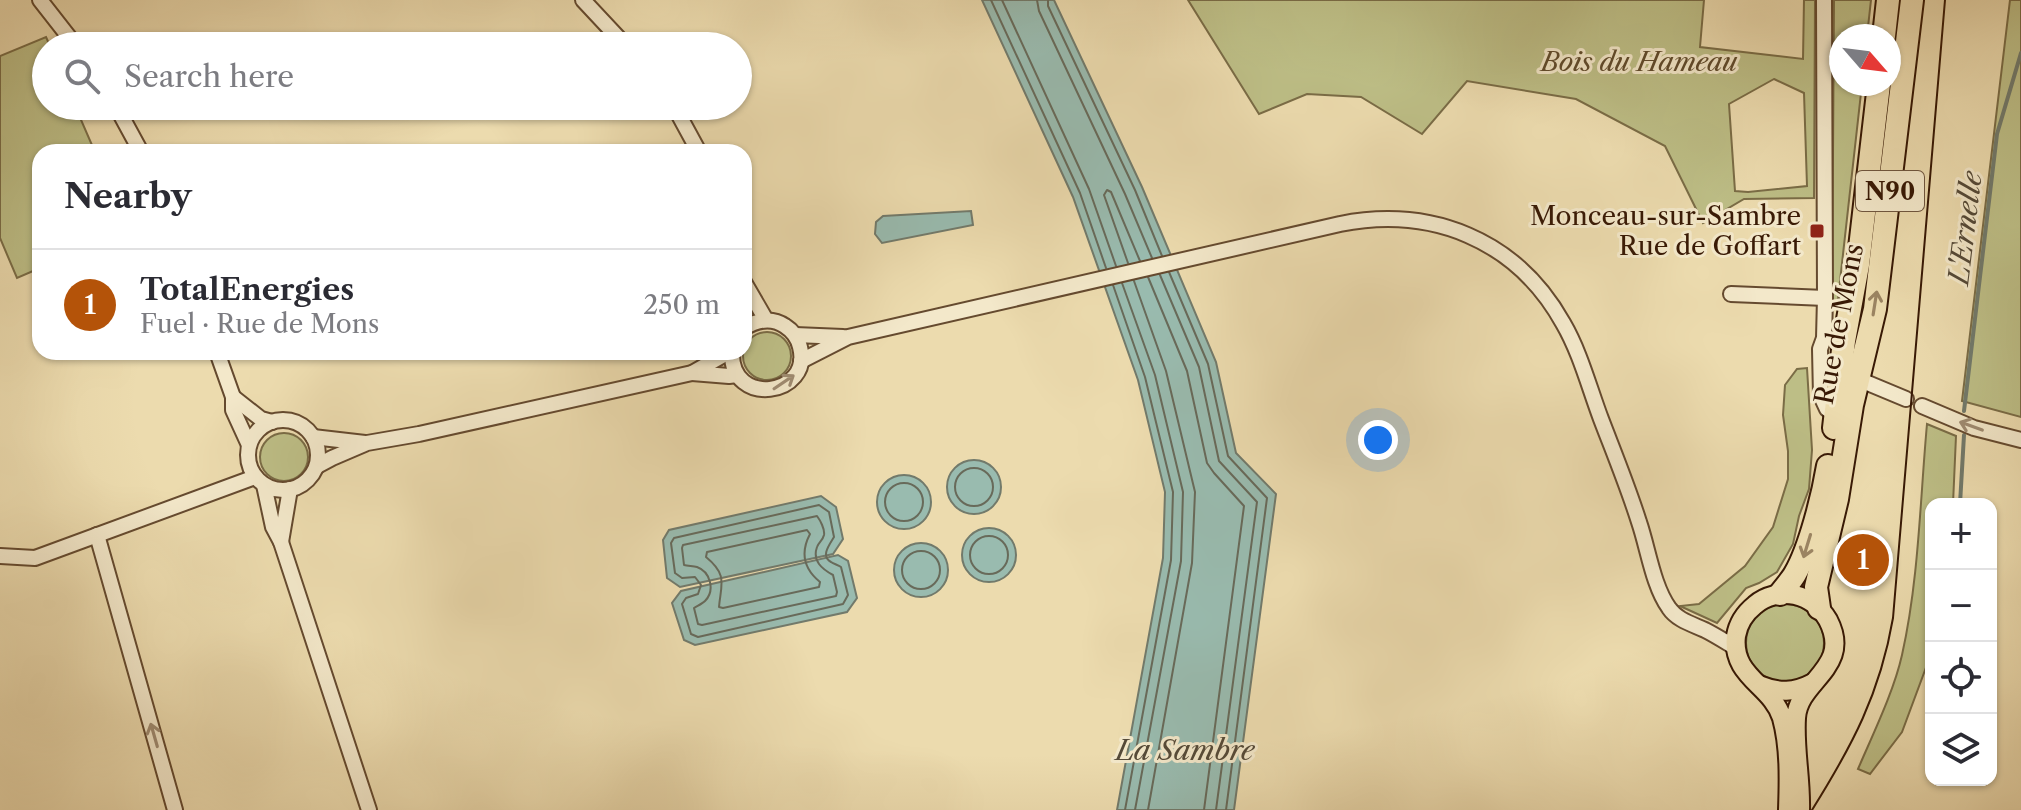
<!DOCTYPE html>
<meta charset="utf-8">
<style>
body{margin:0;font-family:"Libre Caslon Text",serif;background:#f2f2f3;color:#2b2b33}
.controls{position:absolute;right:24px;bottom:24px;display:grid;overflow:hidden;border-radius:16px;box-shadow:0 2px 6px #0004}
.controls button{width:72px;height:72px;display:grid;place-items:center;padding:0;border:0;border-bottom:2px solid #e1e1e2;background:#fff;color:#2b2b33;font:40px sans-serif}
.compass{position:absolute;left:1829px;top:24px;width:72px;height:72px;border-radius:50%;background:#fff;box-shadow:0 2px 6px #0004;rotate:118deg}
.you{position:absolute;left:1378px;top:440px;width:28px;height:28px;margin:-20px;border:6px solid #fff;border-radius:50%;background:#1a73e8;box-shadow:0 0 0 12px #1a73e833}
.badge{display:grid;place-items:center;width:52px;height:52px;border-radius:50%;background:#b45309;color:#fff;font-size:26px;font-weight:700}
.pin{position:absolute;translate:-50% -50%;border:4px solid #fff;box-shadow:0 2px 8px #0006}
.list{margin:0;padding:0;list-style:none}
h2{display:flex;justify-content:space-between;align-items:center;height:104px;margin:0;padding:0 32px;font-size:34px}
h2 small{font-size:26px;font-weight:400;color:#7c7c81}
.list li{display:grid;grid-template-columns:52px 1fr auto;gap:24px;align-items:center;box-sizing:border-box;height:112px;padding:0 32px;border-top:2px solid #e1e1e2}
.list b{display:block;font-size:30px;white-space:nowrap}
.list p{margin:0;font-size:26px;white-space:nowrap;color:#7c7c81}
.list em{font-size:26px;font-style:normal;color:#7c7c81}
.icon{flex:none;width:44px;height:44px;fill:none;stroke:currentColor;stroke-width:2;stroke-linecap:round;stroke-linejoin:round}
.map{position:relative;flex:none;width:2021px;height:810px;overflow:hidden}
.search{position:absolute;background:#fff;box-shadow:0 2px 6px #0004;left:32px;top:32px;width:720px;height:88px;display:flex;align-items:center;gap:20px;box-sizing:border-box;padding:0 28px;border-radius:44px;color:#7c7c81;font-size:30px}
.panel{position:absolute;background:#fff;box-shadow:0 2px 6px #0004;left:32px;top:144px;width:720px;height:216px;border-radius:24px}
.map>svg:first-child{display:block}
.green{fill:#bdbe86;stroke:#7a6c46;stroke-width:2;fill-rule:evenodd}
.water{fill:#99bbaf;stroke:#727a6b;stroke-width:2}
.lines{fill:none;stroke-linecap:round;stroke-linejoin:round}
.shore{stroke:#686a5a;stroke-width:2}
.stream{stroke:#727a6b;stroke-width:4}
.minor-casing{stroke:#654a2f;stroke-width:18}
.major-casing{stroke:#381905;stroke-width:22}
.highway-casing{stroke:#381905;stroke-width:26}
.minor{stroke:#f3e8ca;stroke-width:14}
.major{stroke:#ecdbae;stroke-width:18}
.highway{stroke:#ecdbae;stroke-width:22}
.tram{stroke:#381905;stroke-width:2}
.oneway{stroke:#9b8462}
.oneway2{stroke:#9f8b71}
.poi-dot{fill:#8f2418;stroke:#f3e8ca;stroke-width:3}
.labels{text-anchor:middle;dominant-baseline:central;stroke-width:6;stroke-linejoin:round;paint-order:stroke}
.shield{fill:#f3e8ca;stroke:#705740;stroke-width:2}
.shield-label{font-size:24px;font-weight:bold;fill:#381905}
.park-label{font-size:26px;font-style:italic;fill:#604b2c;stroke:#f3e8ca}
.poi-label{font-size:26px;fill:#381905;stroke:#f3e8ca;text-anchor:end}
.street-label{font-size:26px;fill:#381905;stroke:#f3e8ca}
.water-label{font-size:28px;font-style:italic;fill:#554a38;stroke:#f3e8ca}
</style>
<div class="map">
<svg width="2021" height="810" viewBox="0 0 2021 810">
<rect width="100%" height="100%" fill="#ecdbae"/>
<filter id="stains"><feTurbulence type="fractalNoise" baseFrequency=".0025" numOctaves="4"/><feColorMatrix values="0 0 0 0 .2 0 0 0 0 .09 0 0 0 0 .02 0 0 0 .5 -.17"/></filter>
<radialGradient id="worn" r=".72"><stop offset=".6" stop-color="#630" stop-opacity="0"/><stop offset="1" stop-color="#630" stop-opacity=".3"/></radialGradient>
<g class="green">
<path d="M1188 0H1704L1700 47 1803 59 1804 0H1815L1814 198 1744 199 1703 223 1665 146 1576 99 1467 81 1422 134 1361 97 1307 94 1259 114ZM1774 79 1804 93 1807 186 1748 192 1735 191 1729 104Z"/>
<polygon points="1834,0 1871,0 1867,36 1841,36 1841,84 1862,84 1837,308 1832,308"/>
<polygon points="2010,0 2021,0 2021,417 1962,401"/>
<polygon points="46,37 50,46 46,46 46,106 75,106 95,152 40,152 40,268 17,278 0,238 0,56"/>
<circle cx="767" cy="356" r="24"/>
<polygon points="1807,368 1812,450 1809,489 1799,516 1793,544 1777,572 1759,583 1746,588 1717,623 1680,606 1699,604 1745,566 1773,527 1788,479 1788,451 1783,415 1785,385 1797,369"/>
<path d="M1927 424 1956 436 1953 504H1931V654L1902 732 1870 774 1858 769C1873 734 1894 691 1902 655 1919 579 1920 500 1927 424Z"/>
<circle cx="284" cy="457" r="24"/>
<circle cx="1785" cy="643" r="39"/>
</g>
<g class="water">
<polygon points="982,0 1054,0 1142,187 1216,362 1236,453 1276,494 1234,810 1117,810 1163,558 1165,492 1138,380 1073,197"/>
<polygon points="971,211 973,225 882,243 875,234 876,222 883,216"/>
<circle cx="974" cy="487" r="27"/>
<circle cx="904" cy="502" r="27"/>
<polygon points="821,496 836,507 843,539 833,554 680,587 667,578 663,540 669,530"/>
<circle cx="989" cy="555" r="27"/>
<circle cx="921" cy="570" r="27"/>
<polygon points="838,555 848,561 857,598 847,612 695,645 684,640 672,603 681,591"/>
</g>
<g class="lines">
<g class="shore">
<polyline points="991,0 1080,193 1106,268"/>
<polyline points="1002,0 1089,189 1116,266"/>
<polyline points="1037,0 1039,11 1125,194 1152,258"/>
<polyline points="1048,0 1048,6 1135,190 1162,256"/>
<polyline points="1128,263 1104,195 1107,190 1111,192 1140,261"/>
<polyline points="1169,272 1208,364 1228,456 1267,498 1226,810"/>
<polyline points="1160,275 1199,367 1219,461 1257,502 1216,810"/>
<polyline points="1148,277 1187,371 1207,463 1214,473 1244,506 1204,810"/>
<polyline points="1134,281 1166,371 1195,492 1192,563 1148,810"/>
<polyline points="1122,283 1155,375 1183,492 1181,561 1135,810"/>
<polyline points="1113,285 1145,377 1173,492 1171,560 1125,810"/>
<circle cx="974" cy="487" r="19"/>
<circle cx="904" cy="502" r="19"/>
<path d="M819 505 829 512 834 537C830 544 820 556 831 562 834 564 838 565 841 567L848 595 843 604 698 637 691 634 682 604 686 598 698 594 701 585 695 577 682 578 675 573 671 543 674 538Z"/>
<path d="M817 516C820 520 825 529 824 535 823 540 818 543 817 547 812 561 822 569 833 575L837 592 836 596 702 625 698 624 694 608C697 606 702 604 705 601 715 591 711 572 697 567 693 566 688 566 684 565L682 548 683 545Z"/>
<path d="M807 530 810 534C800 553 804 569 820 582L819 587 723 608 719 607C721 584 728 575 706 557L707 552Z"/>
<circle cx="989" cy="555" r="19"/>
<circle cx="921" cy="570" r="19"/>
</g>
<g class="stream">
<polyline points="1964,411 1997,134 2021,53"/>
<polyline points="1960,504 1964,435"/>
</g>
<g class="minor-casing">
<g id="minor">
<polyline points="40,0 76,46"/>
<polyline points="583,0 626,46"/>
<polyline points="1824,0 1825,298 1824,338 1820,349 1821,396 1827,409 1836,415"/>
<polyline points="116,106 141,152"/>
<polyline points="674,106 699,152"/>
<polyline points="744,282 766,320"/>
<polyline points="1731,294 1825,298"/>
<polyline points="795,335 843,337"/>
<polyline points="217,352 233,397 233,410 249,445"/>
<path d="M732 352C730 408 813 396 800 347 798 338 793 331 785 326 772 317 757 320 744 328"/>
<path d="M801 361 848 337 1340 224C1431 206 1516 239 1563 323 1580 352 1589 387 1601 419 1614 453 1628 487 1639 522 1648 548 1653 586 1669 608 1677 620 1692 624 1705 630 1715 635 1726 642 1736 648"/>
<polyline points="692,373 729,376 737,375"/>
<polyline points="1853,375 1858,379 1906,399"/>
<polyline points="233,397 261,419 272,422"/>
<polyline points="1922,406 1974,428 2021,440"/>
<circle cx="283" cy="455" r="35"/>
<polyline points="313,437 365,443"/>
<polyline points="317,466 332,458 367,443 419,434 692,373 729,352"/>
<polyline points="264,485 273,527 281,542 369,810"/>
<polyline points="97,535 175,810"/>
<polyline points="281,542 290,489"/>
<polyline points="0,556 35,558 255,477"/>
</g>
</g>
<g class="major-casing">
<g id="major">
<path d="M1759 685C1779 693 1794 693 1813 683"/>
<path d="M1788 810C1789 781 1790 747 1782 718 1772 685 1731 677 1736 636 1738 624 1745 613 1755 605 1765 596 1781 592 1795 595 1809 598 1821 608 1828 620 1853 668 1798 680 1796 718 1794 749 1801 779 1800 810"/>
</g>
</g>
<g class="highway-casing">
<g id="highway">
<polyline points="1884,36 1888,0"/>
<polyline points="1834,428 1844,341 1858,265 1879,84"/>
<path d="M1780 594C1785 587 1791 581 1795 574 1810 548 1823 496 1828 466"/>
<polyline points="1819,608 1816,587 1837,499 1852,405 1875,309 1912,0"/>
</g>
</g>
<use href="#minor" class="minor"/>
<use href="#major" class="major"/>
<use href="#highway" class="highway"/>
<path class="tram" d="M1812 810C1852 746 1880 694 1893 618L1945 0"/>
</g>
<defs><path id="oneway-shaft" d="M-6 0H5M1.5-3L5.5 0L1.5 3" fill="none" stroke-width="1.6" stroke-linecap="round" stroke-linejoin="round" transform="scale(2)"/></defs>
<g class="oneway">
<use href="#oneway-shaft" transform="translate(1875 303) rotate(-81)"/>
<use href="#oneway-shaft" transform="translate(1807 546) rotate(107)"/>
</g>
<g class="oneway2">
<use href="#oneway-shaft" transform="translate(784 382) rotate(-34)"/>
<use href="#oneway-shaft" transform="translate(1971 426) rotate(-160)"/>
<use href="#oneway-shaft" transform="translate(154 735) rotate(-106)"/>
</g>
<rect class="poi-dot" x="1809" y="223" width="16" height="16" rx="4"/>
<g class="labels">
<rect class="shield" x="1856" y="171" width="68" height="40" rx="6"/>
<g class="shield-label">
<text x="1890" y="191">N90</text>
</g>
<g class="park-label">
<text x="1639" y="62">Bois du Hameau</text>
</g>
<g class="poi-label">
<text x="1801" y="216">Monceau-sur-Sambre<tspan x="1801" dy="30">Rue de Goffart</tspan></text>
</g>
<g class="street-label">
<text transform="translate(1839 324) rotate(-79)">Rue de Mons</text>
</g>
<g class="water-label">
<text transform="translate(1965 228) rotate(-83)">L'Ernelle</text>
<text x="1185" y="750">La Sambre</text>
</g>
</g>
<rect width="100%" height="100%" filter="url(#stains)"/>
<rect width="100%" height="100%" fill="url(#worn)"/>
</svg>
<div class="controls">
<button>+</button>
<button>−</button>
<button><svg class="icon" aria-label="locate" viewBox="0 0 24 24"><circle cx="12" cy="12" r="6"/><path d="M12 2v4M12 18v4M2 12h4M18 12h4"/></svg></button>
<button><svg class="icon" aria-label="layers" viewBox="0 0 24 24"><path d="M12 4l9 5-9 5-9-5zM3 14l9 5 9-5"/></svg></button>
</div>
<svg class="compass" viewBox="-18 -18 36 36"><path d="M0-13l5 13h-10z" fill="#e53935"/><path d="M0 13l5-13h-10z" fill="#7c7c81"/></svg>
<div class="you"></div>
<div class="pin badge" style="left:1863px;top:560px">1</div>
<div class="search"><svg class="icon" aria-label="search" viewBox="0 0 24 24"><circle cx="10" cy="10" r="6"/><path d="M15 15l6 6"/></svg>Search here</div>
<section class="panel">
<h2>Nearby<small></small></h2>
<ul class="list">
<li><span class="badge">1</span><div><b>TotalEnergies</b><p>Fuel · Rue de Mons</p></div><em>250 m</em></li>
</ul>
</section>
</div>
